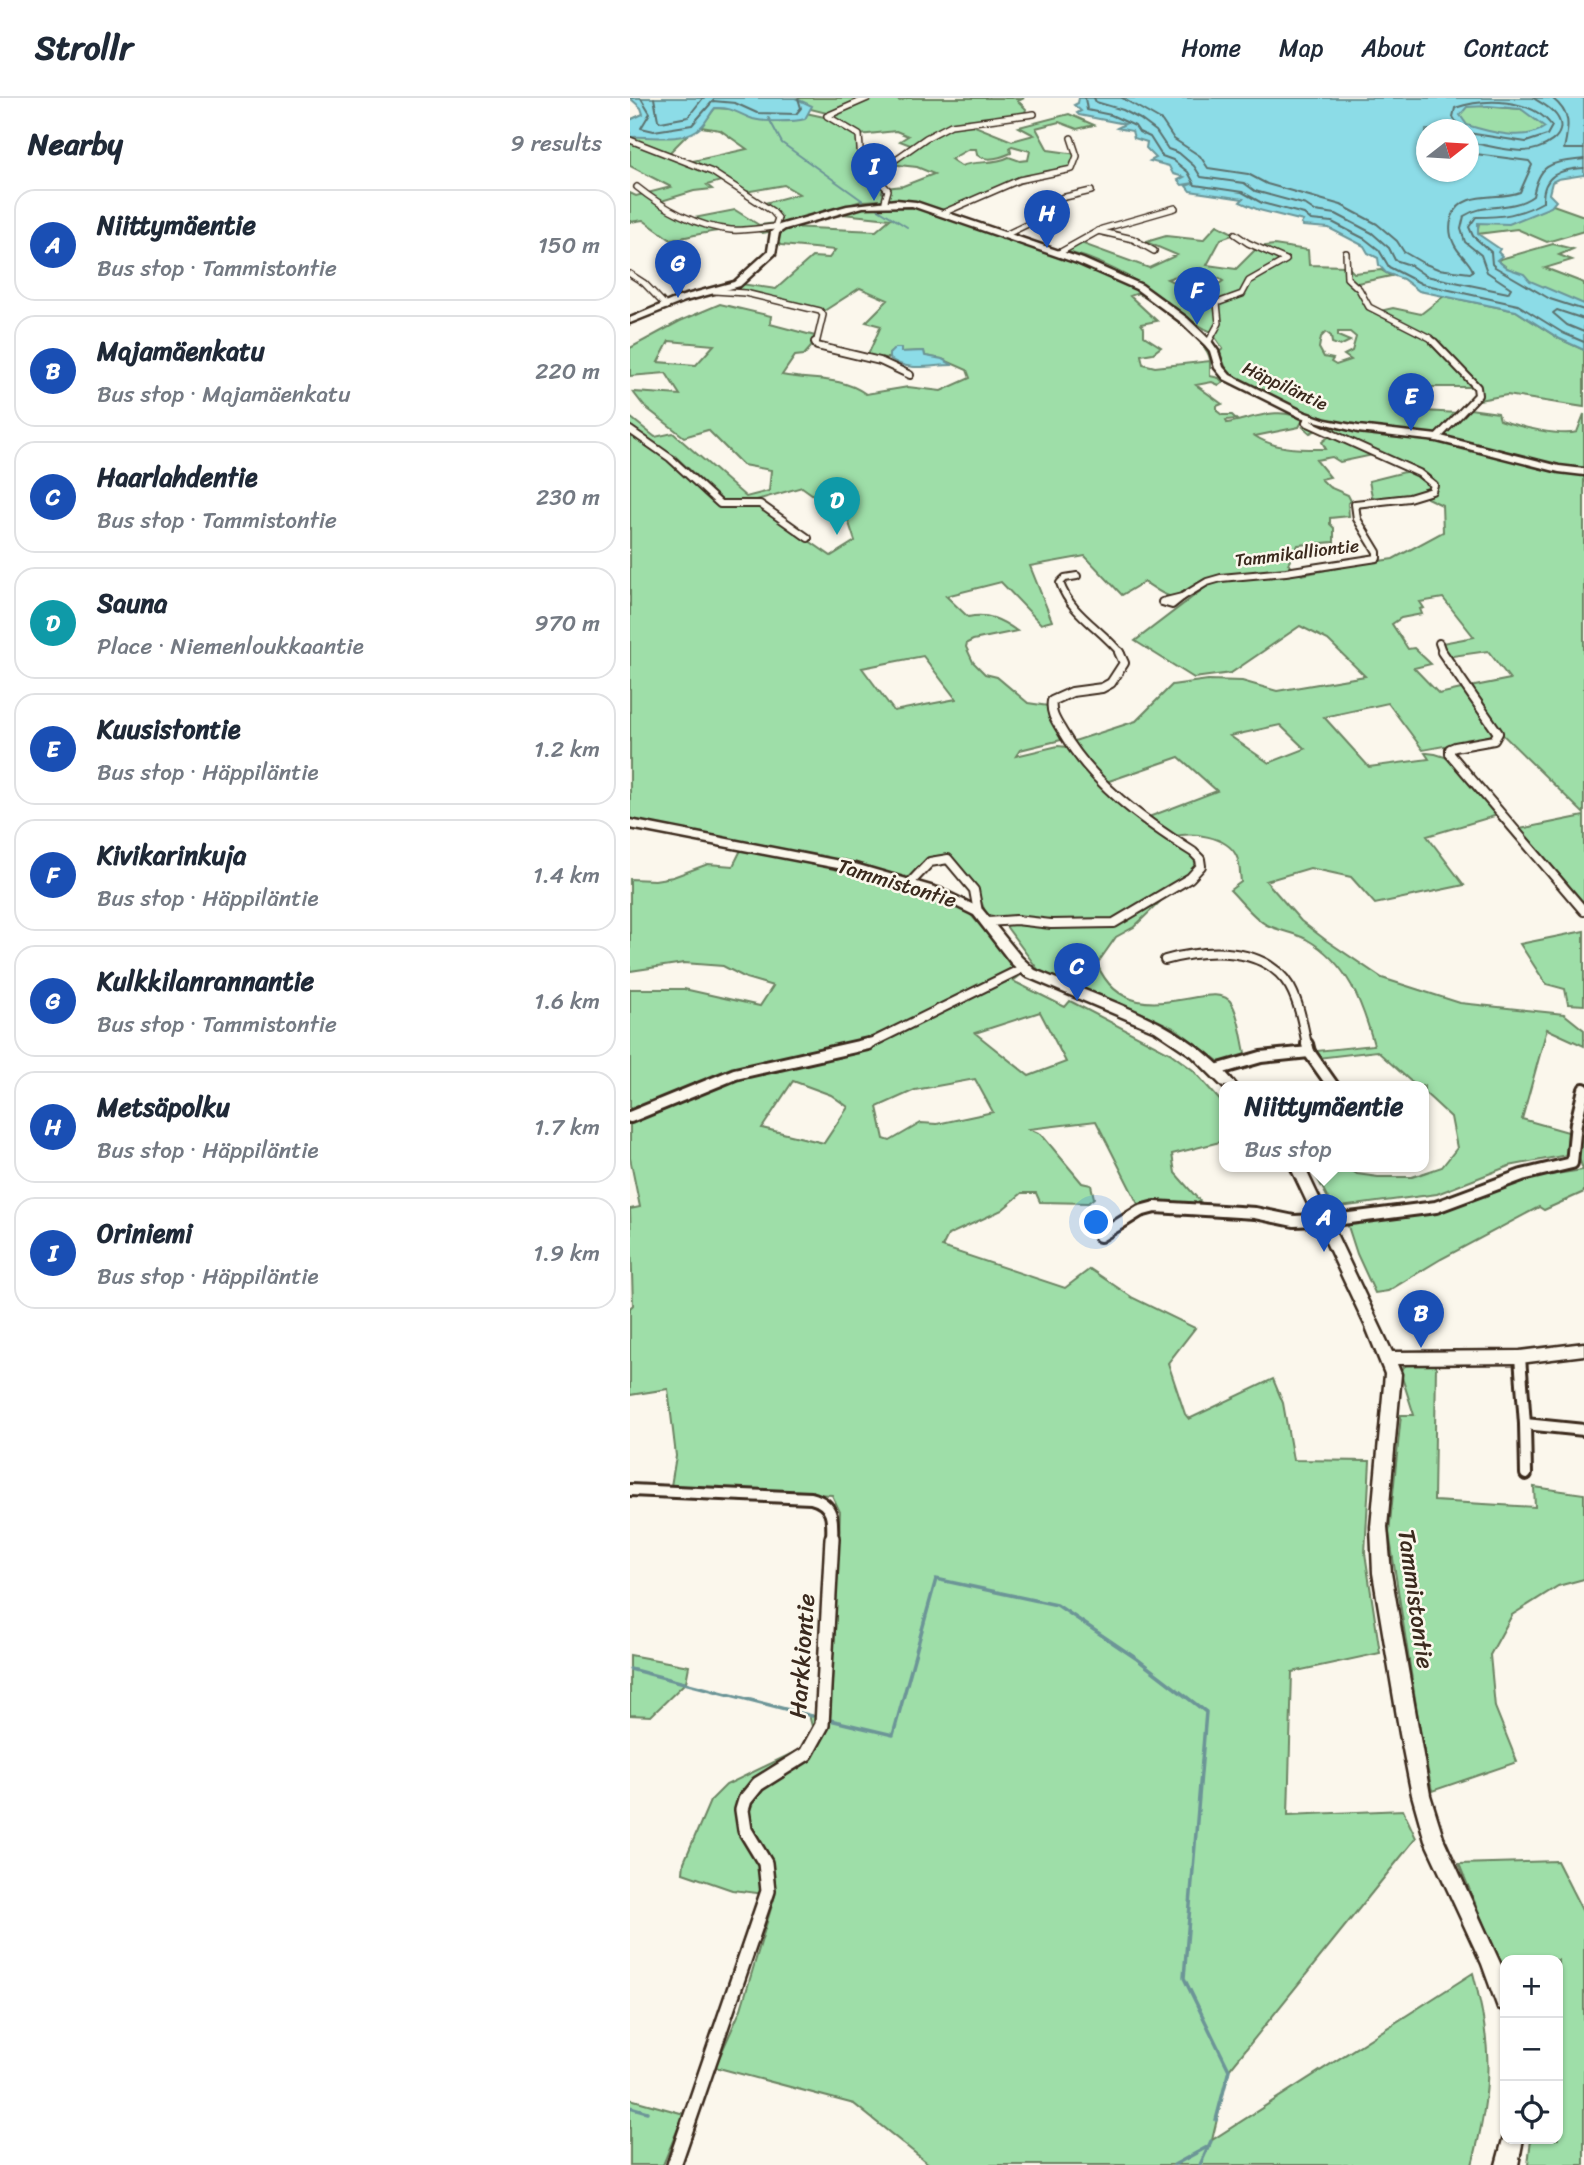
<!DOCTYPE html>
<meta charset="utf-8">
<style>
body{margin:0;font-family:Sriracha,sans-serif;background:#f2f2f3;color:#1f2937}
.controls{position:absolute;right:21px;bottom:21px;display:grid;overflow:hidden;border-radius:14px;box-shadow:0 2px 5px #0004}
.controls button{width:63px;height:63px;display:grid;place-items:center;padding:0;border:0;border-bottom:2px solid #e0e1e3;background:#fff;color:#1f2937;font:35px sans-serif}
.compass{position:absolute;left:786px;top:21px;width:63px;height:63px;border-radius:50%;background:#fff;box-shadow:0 2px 5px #0004;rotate:73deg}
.you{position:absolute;left:467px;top:1125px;width:24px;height:24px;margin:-18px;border:5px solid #fff;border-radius:50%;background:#1a73e8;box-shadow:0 0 0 10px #1a73e833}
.badge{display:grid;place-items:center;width:46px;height:46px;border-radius:50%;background:#111827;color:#fff;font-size:23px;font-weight:700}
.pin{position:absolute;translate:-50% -58px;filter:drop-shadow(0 2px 4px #0008)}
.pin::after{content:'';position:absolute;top:37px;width:24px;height:21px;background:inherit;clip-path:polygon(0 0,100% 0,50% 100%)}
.popup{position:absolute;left:589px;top:983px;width:210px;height:91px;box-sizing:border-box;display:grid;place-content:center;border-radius:14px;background:#fff;filter:drop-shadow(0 2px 5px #0005);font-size:23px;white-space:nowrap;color:#747a83}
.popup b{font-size:26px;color:#1f2937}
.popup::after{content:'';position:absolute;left:50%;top:100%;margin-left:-14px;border:14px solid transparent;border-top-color:#fff}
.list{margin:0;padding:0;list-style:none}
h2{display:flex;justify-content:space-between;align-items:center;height:91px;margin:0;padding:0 28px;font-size:30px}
h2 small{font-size:23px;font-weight:400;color:#747a83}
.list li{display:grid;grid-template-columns:46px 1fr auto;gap:21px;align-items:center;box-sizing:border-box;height:112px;margin:0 14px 14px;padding:0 14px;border:2px solid #e0e1e3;border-radius:21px}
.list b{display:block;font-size:26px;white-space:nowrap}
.list p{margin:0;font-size:23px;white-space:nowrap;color:#747a83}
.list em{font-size:23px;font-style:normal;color:#747a83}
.icon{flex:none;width:38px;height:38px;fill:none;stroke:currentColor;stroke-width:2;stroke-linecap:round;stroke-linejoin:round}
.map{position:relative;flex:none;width:954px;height:2067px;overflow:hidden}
header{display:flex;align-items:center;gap:42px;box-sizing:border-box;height:98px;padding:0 35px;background:#fff;border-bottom:2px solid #e0e1e3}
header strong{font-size:33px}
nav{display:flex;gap:38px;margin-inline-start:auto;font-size:24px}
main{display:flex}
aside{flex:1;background:#fff}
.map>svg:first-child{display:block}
.green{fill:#9edea8;stroke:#6c8463;stroke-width:2;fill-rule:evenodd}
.water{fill:#8cdce7;stroke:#6c9597;stroke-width:2;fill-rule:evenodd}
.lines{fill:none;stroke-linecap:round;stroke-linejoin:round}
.shore{stroke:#5b716e;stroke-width:2}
.stream-far1{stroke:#6c9597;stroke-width:2}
.stream{stroke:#6c9597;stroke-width:3.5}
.street-far4-casing{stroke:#3b2a1e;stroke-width:8}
.street-far3-casing{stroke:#3b2a1e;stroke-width:10}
.street-far2-casing{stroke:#3b2a1e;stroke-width:12}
.street-far1-casing{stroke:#3b2a1e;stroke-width:16}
.street-casing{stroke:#3b2a1e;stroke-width:18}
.secondary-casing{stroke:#3b2a1e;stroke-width:5}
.street-far4{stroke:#fbf7ec;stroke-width:5}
.street-far3{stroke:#fbf7ec;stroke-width:6}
.street-far2{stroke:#fbf7ec;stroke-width:8}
.street-far1{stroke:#fbf7ec;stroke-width:10}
.street{stroke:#fbf7ec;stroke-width:13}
.secondary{fill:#fbf7ec;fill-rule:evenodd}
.labels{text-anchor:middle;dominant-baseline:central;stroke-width:5;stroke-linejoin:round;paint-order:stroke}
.far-street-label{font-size:18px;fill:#3b2a1e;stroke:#fbf7ec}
.street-label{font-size:21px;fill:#3b2a1e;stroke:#fbf7ec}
.near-street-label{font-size:24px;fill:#3b2a1e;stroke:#fbf7ec}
</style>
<header>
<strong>Strollr</strong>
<nav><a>Home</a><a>Map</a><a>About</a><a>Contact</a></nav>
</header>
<main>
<aside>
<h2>Nearby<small>9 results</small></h2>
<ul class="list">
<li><span class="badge" style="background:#1a4fb4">A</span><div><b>Niittymäentie</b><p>Bus stop · Tammistontie</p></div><em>150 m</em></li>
<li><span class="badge" style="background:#1a4fb4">B</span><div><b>Majamäenkatu</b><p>Bus stop · Majamäenkatu</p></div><em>220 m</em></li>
<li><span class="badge" style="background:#1a4fb4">C</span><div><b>Haarlahdentie</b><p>Bus stop · Tammistontie</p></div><em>230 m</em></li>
<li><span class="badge" style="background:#0f9aa8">D</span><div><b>Sauna</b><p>Place · Niemenloukkaantie</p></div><em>970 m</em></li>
<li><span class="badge" style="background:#1a4fb4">E</span><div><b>Kuusistontie</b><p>Bus stop · Häppiläntie</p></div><em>1.2 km</em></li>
<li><span class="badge" style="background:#1a4fb4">F</span><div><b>Kivikarinkuja</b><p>Bus stop · Häppiläntie</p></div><em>1.4 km</em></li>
<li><span class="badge" style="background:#1a4fb4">G</span><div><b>Kulkkilanrannantie</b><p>Bus stop · Tammistontie</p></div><em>1.6 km</em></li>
<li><span class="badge" style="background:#1a4fb4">H</span><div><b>Metsäpolku</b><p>Bus stop · Häppiläntie</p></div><em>1.7 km</em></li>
<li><span class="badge" style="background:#1a4fb4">I</span><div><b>Oriniemi</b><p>Bus stop · Häppiläntie</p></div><em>1.9 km</em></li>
</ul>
</aside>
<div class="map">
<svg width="954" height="2067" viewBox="0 0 954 2067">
<rect width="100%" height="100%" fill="#fbf7ec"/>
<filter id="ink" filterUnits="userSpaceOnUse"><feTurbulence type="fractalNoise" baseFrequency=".0143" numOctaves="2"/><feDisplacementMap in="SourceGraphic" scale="14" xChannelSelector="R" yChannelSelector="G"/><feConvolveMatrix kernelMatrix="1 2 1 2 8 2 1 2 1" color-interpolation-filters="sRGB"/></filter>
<g filter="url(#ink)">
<g class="green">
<path d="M136 0H264L270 3 277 0H394L388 3 396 11 394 18 342 27 382 43 404 37 389 29 439 16 464 27 447 31 429 24 406 30 418 52 447 56 444 69 405 78 316 114 255 102 231 103 143 133 133 135C113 124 64 138 41 142L13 122 0 124V95L6 98 41 89 0 68V22L13 16 58 36 36 58 54 65 117 51 90 32 71 29 85 10 176 15 199 20 197 15ZM266 33 278 38 270 43 283 48 259 66 287 69 304 76 273 88 256 90V98L252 94 254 89C237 75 221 61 229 37ZM382 48 400 53 398 62 390 63 379 59C364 67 347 62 331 68L321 61 339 51H346L347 57C357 64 370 60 381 55L380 49ZM94 82 115 94 154 87 169 96 131 106 148 120 147 125 129 127 105 112 59 121 28 104 64 93 82 91 77 87Z"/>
<polygon points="822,6 891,11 923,27 897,40 836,31"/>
<path d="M260 106 296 111 431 158 486 180 512 194 551 223 566 237 584 261 580 262C578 242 526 207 508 195L500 198 527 223 511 226 514 230V238L531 249 523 255 511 257 513 266 525 269 580 263V278L589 280 593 284 589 287 582 284 566 287 592 306 587 308V313L592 317H602L606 321 596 322 597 325C621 321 652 307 673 322L669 329 625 338C646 352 671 351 696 351L692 344 701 337 689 331 680 335 673 329 684 324 711 331 802 342 954 376V716L869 633 853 604 840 589 880 581 858 553 816 559 812 545 844 539 813 500 790 504 794 510 790 511 792 516 771 520 762 526 778 551 784 550 801 566 784 570 809 596 836 590 862 634V639L793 652 758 605 694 619 739 669 799 661 795 655C828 653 849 694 868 717L797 738 834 787 745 806 721 779 680 770 636 783 671 823 697 843 752 880 830 905 934 916 954 932V948L917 931 892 1021 938 1034 937 1057 879 1068 807 1096 703 1110 681 1068H715L727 1076 748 1079H782L812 1069 827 1050 821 1019 794 994V988H786L747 953 688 960 686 953 744 947C732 904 718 865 676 841 663 834 648 833 635 826 622 818 610 802 600 792L611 784C610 776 610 764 606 757 596 738 562 734 545 738L516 720 587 693 549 659 476 684 450 659 441 644 506 623 542 587 578 582 612 583 647 593 735 578 698 542 670 528 601 575 564 580 505 543 581 485 634 475 651 477 667 474 672 477 721 467 763 461 813 434 812 407 797 400V396L751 403 742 398 739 383 783 372 752 355 710 364 702 359 686 362 700 379 691 381 699 389 718 397 721 403 718 405 719 418 700 420V426L704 430V444L668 447 658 466 666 472 589 480C573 484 558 505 539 498 531 496 522 488 514 484L492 497 455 458 400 468 422 523 411 526 371 484 316 498 338 519C358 515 370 521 387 533L343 542 337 545 336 549 343 564 355 576 367 579 398 605 418 608 431 642 390 652 386 658 428 648 437 649C459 677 486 704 515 726 531 738 549 746 564 760L566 768 564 772 536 792 537 797 504 829 486 839 467 866C500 943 585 875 602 906 610 920 612 943 616 959L592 966 546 931 512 915 412 877 370 820 356 816C349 796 326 745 298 761 288 767 279 780 270 789L335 810 392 876 383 883 435 909 440 903 540 955 563 972 594 1007V1043L542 1056 545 1075 576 1110 508 1106 466 1023 399 1031 411 1036 452 1085 461 1087 464 1100 458 1105 410 1104 406 1095H392L372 1112 318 1137 312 1149 435 1190 460 1171 503 1200 565 1230 538 1265 555 1316 559 1321 643 1281 653 1305 663 1362 740 1363 735 1455 750 1555 662 1574 658 1717 773 1712 786 1740 599 1972 582 2042 843 1875C863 1949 862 1993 842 2067H300L224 2006 85 1969 111 1911 145 1797 102 1792 53 1775 54 1764 80 1703 96 1687 169 1652 183 1632 179 1617 200 1621 210 1414 202 1397 41 1388 46 1358 38 1291 0 1297V1210L3 1207 0 1111 10 1109 0 1060V891H54L130 908 143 888 116 880 93 868 54 865 0 873V781L25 782 43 779 78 766 103 768 115 744 0 724V334L38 360 89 409 127 407 201 458 225 443 218 422 172 389 123 403 94 404 45 358 24 348 0 329V319L25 339 43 335 116 399 139 393 141 372 113 367 78 332 54 339 14 308 3 294 50 297 36 275 0 278V250L50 223 90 206 141 218 140 226 185 238 181 249 174 257 165 258 152 277C182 283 211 278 236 296L278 289 311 293 340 280 337 272 312 261 295 258 294 253 271 254V251L267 250 259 256V260L237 259 251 228 236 224 258 202 230 190 194 213 118 194 93 192 111 186 146 191 182 159 199 160 205 152 151 147 146 144 147 139 158 129 246 133 260 121 203 115 235 107ZM39 243 84 247 66 267 28 264ZM293 558 326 601 264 613 232 570ZM650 627 675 651 639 665 600 638ZM410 914 436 964 399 978 345 935ZM345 981 363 1014 307 1026 291 1025 260 1043 254 1041 247 1009 285 992ZM163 983 201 997 218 1009 194 1045 132 1030Z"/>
<polygon points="923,107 954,118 954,133 917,144 887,131 847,136 851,113"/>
<path d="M587 127 605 136 591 141 577 167 606 171 628 149 644 147 678 152 679 167 717 168 724 175 751 172 761 178 723 186 746 214 763 210 791 216 814 198 886 213 930 241 954 252V309L877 297 843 303 848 297 847 289H768L777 312 828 315 840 311 868 315 870 322C887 328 930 339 947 334L954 316V372L932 369 805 337 727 329 687 321 598 275 589 254 593 251 585 239 586 236C565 228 550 213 532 200 504 180 467 160 433 153L448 144 519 170 547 157 516 144 536 138 573 142ZM571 170 593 183 581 191 566 195 537 181ZM696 234 701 238 702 245 710 248 720 243 708 238V234H720L726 239 722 253 714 257 721 262 706 267 701 264 703 261 694 259 689 250 691 239Z"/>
<polygon points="923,146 943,151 929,157 942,162 915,170 954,185 954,210 908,194 867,162"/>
<polygon points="954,718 954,805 890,731"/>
<polygon points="954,833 954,907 938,906 935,891 916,886 890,846"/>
<polygon points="950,1037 954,1038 954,1094 914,1112 909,1109 811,1161 758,1193 745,1195 727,1156 717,1125 808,1112 906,1079 953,1072 948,1056"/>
<polygon points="806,1266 804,1403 905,1409 904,1389 954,1396 954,1481 928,1488 882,1517 860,1557 865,1609 887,1664 802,1693 791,1639 759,1435 771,1317 784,1317 770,1273 776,1267"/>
<polygon points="0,1557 59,1568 56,1584 21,1618 0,1617"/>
<polygon points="927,1763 954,1816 954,2067 898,2067 901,2041 928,2041 928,1862 875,1862 875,1878 829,1766"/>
<polygon points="0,2001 54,2016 33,2067 0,2067"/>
</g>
<g class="water">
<path d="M0 0H165L182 8 175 21C165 24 133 24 123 21 108 16 103 9 85 10 79 17 75 28 67 32 47 45 21 37 0 39V22L13 16 11 10Z"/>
<path d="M449 0H954V77L928 81 922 84 919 96 926 103 921 109 879 126 848 125V136L870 151 868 154 872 158 867 162 877 170 894 176 900 183 954 206V252L930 241 886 213 789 193 773 181 756 175 749 167 748 160 738 155 734 148 699 130 673 128 671 126 673 123 629 112 610 104 613 101 560 93 556 88 564 85 552 87 548 82 554 79 543 76 539 68 520 63 526 60 516 50 517 44 504 40 502 33 487 30 495 26 449 17 447 15 451 13 444 7 448 5ZM858 8 891 11 915 29C895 44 859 34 837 27L830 17 837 9ZM796 32H838V74H796Z"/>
<path d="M265 250H271V254L294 253 295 258 312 261 323 267C301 267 278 275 259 260V256Z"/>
</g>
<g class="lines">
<g class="shore">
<polyline points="11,0 20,15 11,30 24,33 62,27 83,3 105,5 127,15 166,16 171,10 168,0"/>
<polyline points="24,0 28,22 31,24 58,19 73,0"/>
<polyline points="455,0 457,12 481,17 505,28 509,34 520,39 532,58 543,62 558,74 565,87 612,94 632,105 674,116 681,122 702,124 735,141 749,152 759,169 792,186 888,207 933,235 954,244"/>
<path d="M464 0 466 4 493 12 510 21 526 33 538 51 549 55 564 68 571 79 614 85 625 93 676 107 685 113 706 116 742 135 759 150 765 162 780 167 796 178 878 195 881 190 857 174 851 157 835 144 831 131 834 118C855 104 881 114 903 98 910 63 922 65 954 61"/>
<path d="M492 0 532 23 544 41 570 58 578 70 618 76 637 86 711 107 747 126 767 143 774 154 793 165 808 171 840 175 843 173C839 162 829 157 824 146 820 138 819 128 822 119 832 91 867 103 890 94L902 67 899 63 838 55"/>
<path d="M922 0C942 16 939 28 934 51H954"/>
<path d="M831 32 823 19 825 10C855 0 902 0 922 28L917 37 896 44 838 35"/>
<path d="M838 44C856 47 875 53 893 53 911 53 942 38 926 17 920 9 911 5 903 0"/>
<path d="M954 70C930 71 912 77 913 104 890 117 872 119 846 119L839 129 843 138 861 154 862 166 865 169 920 201 954 212"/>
<polyline points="954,221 927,212 923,215 937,227 954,234"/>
</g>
<g class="stream-far1">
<polyline points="138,19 152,45 233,103"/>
<polyline points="242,107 277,129"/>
</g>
<g class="stream">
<polyline points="0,1571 182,1618"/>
<polyline points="200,1622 263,1637 306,1481 427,1507 507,1561 576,1614 554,1880 599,1972 586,2022"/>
<polyline points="0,2009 17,2014"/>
<polyline points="544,2067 579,2048"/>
<polyline points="570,2067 581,2043"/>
</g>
<g class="street-far4-casing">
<g id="street-far4">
<polyline points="238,0 197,18 229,37 231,63 258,92 255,103"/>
<polyline points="0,42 82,74 142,113 148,120 145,129 148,132"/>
<polyline points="242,78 296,40 321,27 404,16"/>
<path d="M7 89C33 110 67 129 101 132 115 133 131 130 145 129"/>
<polyline points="313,115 389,82 442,71 447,58 441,40"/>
<polyline points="468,133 503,141 524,153"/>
<polyline points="373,138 425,113 431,100 461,93"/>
<polyline points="429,155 472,131 545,110"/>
<polyline points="716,155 717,180 729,191 739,209 800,240 806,246"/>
<polyline points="0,176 14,185 36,208"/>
<polyline points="84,193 115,195 190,213 193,217 186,246"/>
<polyline points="578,245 589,225 587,205 612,196 619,183 656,162 618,145 605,136"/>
</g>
</g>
<g class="street-far3-casing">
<g id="street-far3">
<polyline points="185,244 187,248 250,263 280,277"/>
<polyline points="804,244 847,289 848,297 807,340"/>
<polyline points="0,332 40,360 90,406 130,406 178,440"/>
<path d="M447 478 435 480 430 485C441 517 471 530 491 556"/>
<polygon points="552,499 542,507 532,504"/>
<polyline points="552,499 577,484 591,480 656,474 747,460 747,454 727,421 725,406 779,400 802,393 804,387 789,375 676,324 680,320"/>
<polyline points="809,545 813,556"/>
</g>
</g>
<g class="street-far2-casing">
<g id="street-far2">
<polyline points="812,554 868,635 864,642 825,649 820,651 820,656 954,813"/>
<polyline points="279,786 300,764 318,761 344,792 348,814"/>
<path d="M358 824 386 822 421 826 484 825 560 780 571 768 570 761 563 754C512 722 463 686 432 633 426 623 420 615 422 603L442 594 472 590 481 585 494 565 489 554"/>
<path d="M535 862C576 851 635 847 660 889 670 907 673 928 677 947"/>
<polyline points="231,947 243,944 393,870"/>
</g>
</g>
<g class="street-far1-casing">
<g id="street-far1">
<polyline points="679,954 703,988"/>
<polyline points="586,972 631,959 679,954 677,946"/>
<polyline points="0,1019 105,976 238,946"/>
<polyline points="470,1138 510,1113 525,1109 625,1115 664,1123 712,1121 806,1109 892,1077 942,1065 946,1025 954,991"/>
<polyline points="890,1259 895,1326 954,1332"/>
<polyline points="895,1326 896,1376"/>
<path d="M0 1392 181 1400C204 1406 203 1422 202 1442"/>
</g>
</g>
<g class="street-casing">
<polyline id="street" points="44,2067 138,1793 135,1765 115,1732 112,1712 115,1702 128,1686 176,1656 192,1627 202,1440"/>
</g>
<g class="secondary-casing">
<g id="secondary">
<polygon points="266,102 286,104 453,161 512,187 557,220 581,243 588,253 593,269 600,277 676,315 696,322 728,328 807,337 929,368 954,371 954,377 929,374 807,343 728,334 670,319 594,281 585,270 580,253 575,247 551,224 506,191 447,165 282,108 233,109 155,131 149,135 145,156 110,188 55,203 0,225 0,220 49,199 104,184 138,153 141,134 149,127 217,108"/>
<path d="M0 722 225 766 311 791 352 811 391 859 405 872C474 902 559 924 607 988H594V990L562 958 525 933 395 878 381 865 344 817 303 797 223 773 0 730Z"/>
<polygon points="660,1068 674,1068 762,1254 890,1253 954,1245 954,1257 890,1265 767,1266 771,1276 757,1429 761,1475 800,1697 814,1742 875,1876 875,1913 868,1910 852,1866 795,1743 782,1697 770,1636 743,1475 741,1429 755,1276 736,1229"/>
<polygon points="875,2034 875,2041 893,2041 888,2067 866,2067"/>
</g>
</g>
<use href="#street-far4" class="street-far4"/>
<use href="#street-far3" class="street-far3"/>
<use href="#street-far2" class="street-far2"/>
<use href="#street-far1" class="street-far1"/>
<use href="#street" class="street"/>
<use href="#secondary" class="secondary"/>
</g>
</g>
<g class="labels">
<g class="far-street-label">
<text transform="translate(655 288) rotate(25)">Häppiläntie</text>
<text transform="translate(667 455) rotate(-7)">Tammikalliontie</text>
</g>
<g class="street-label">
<text transform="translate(267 785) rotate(17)">Tammistontie</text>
</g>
<g class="near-street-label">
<text transform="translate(786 1501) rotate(82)">Tammistontie</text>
<text transform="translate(172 1558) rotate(-86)">Harkkiontie</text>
</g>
</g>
</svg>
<div class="controls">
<button>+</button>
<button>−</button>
<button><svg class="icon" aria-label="locate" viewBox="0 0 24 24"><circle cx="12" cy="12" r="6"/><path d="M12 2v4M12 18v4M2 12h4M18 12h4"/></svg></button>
</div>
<svg class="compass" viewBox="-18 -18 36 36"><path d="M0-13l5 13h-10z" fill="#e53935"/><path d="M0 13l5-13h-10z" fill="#747a83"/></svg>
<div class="you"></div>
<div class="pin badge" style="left:694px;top:1154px;background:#1a4fb4">A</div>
<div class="popup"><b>Niittymäentie</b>Bus stop</div>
<div class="pin badge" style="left:791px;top:1250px;background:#1a4fb4">B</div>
<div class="pin badge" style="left:447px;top:903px;background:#1a4fb4">C</div>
<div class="pin badge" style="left:207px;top:437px;background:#0f9aa8">D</div>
<div class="pin badge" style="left:781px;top:333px;background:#1a4fb4">E</div>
<div class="pin badge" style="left:567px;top:227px;background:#1a4fb4">F</div>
<div class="pin badge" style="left:48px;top:200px;background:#1a4fb4">G</div>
<div class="pin badge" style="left:417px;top:150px;background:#1a4fb4">H</div>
<div class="pin badge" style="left:244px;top:103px;background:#1a4fb4">I</div>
</div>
</main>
